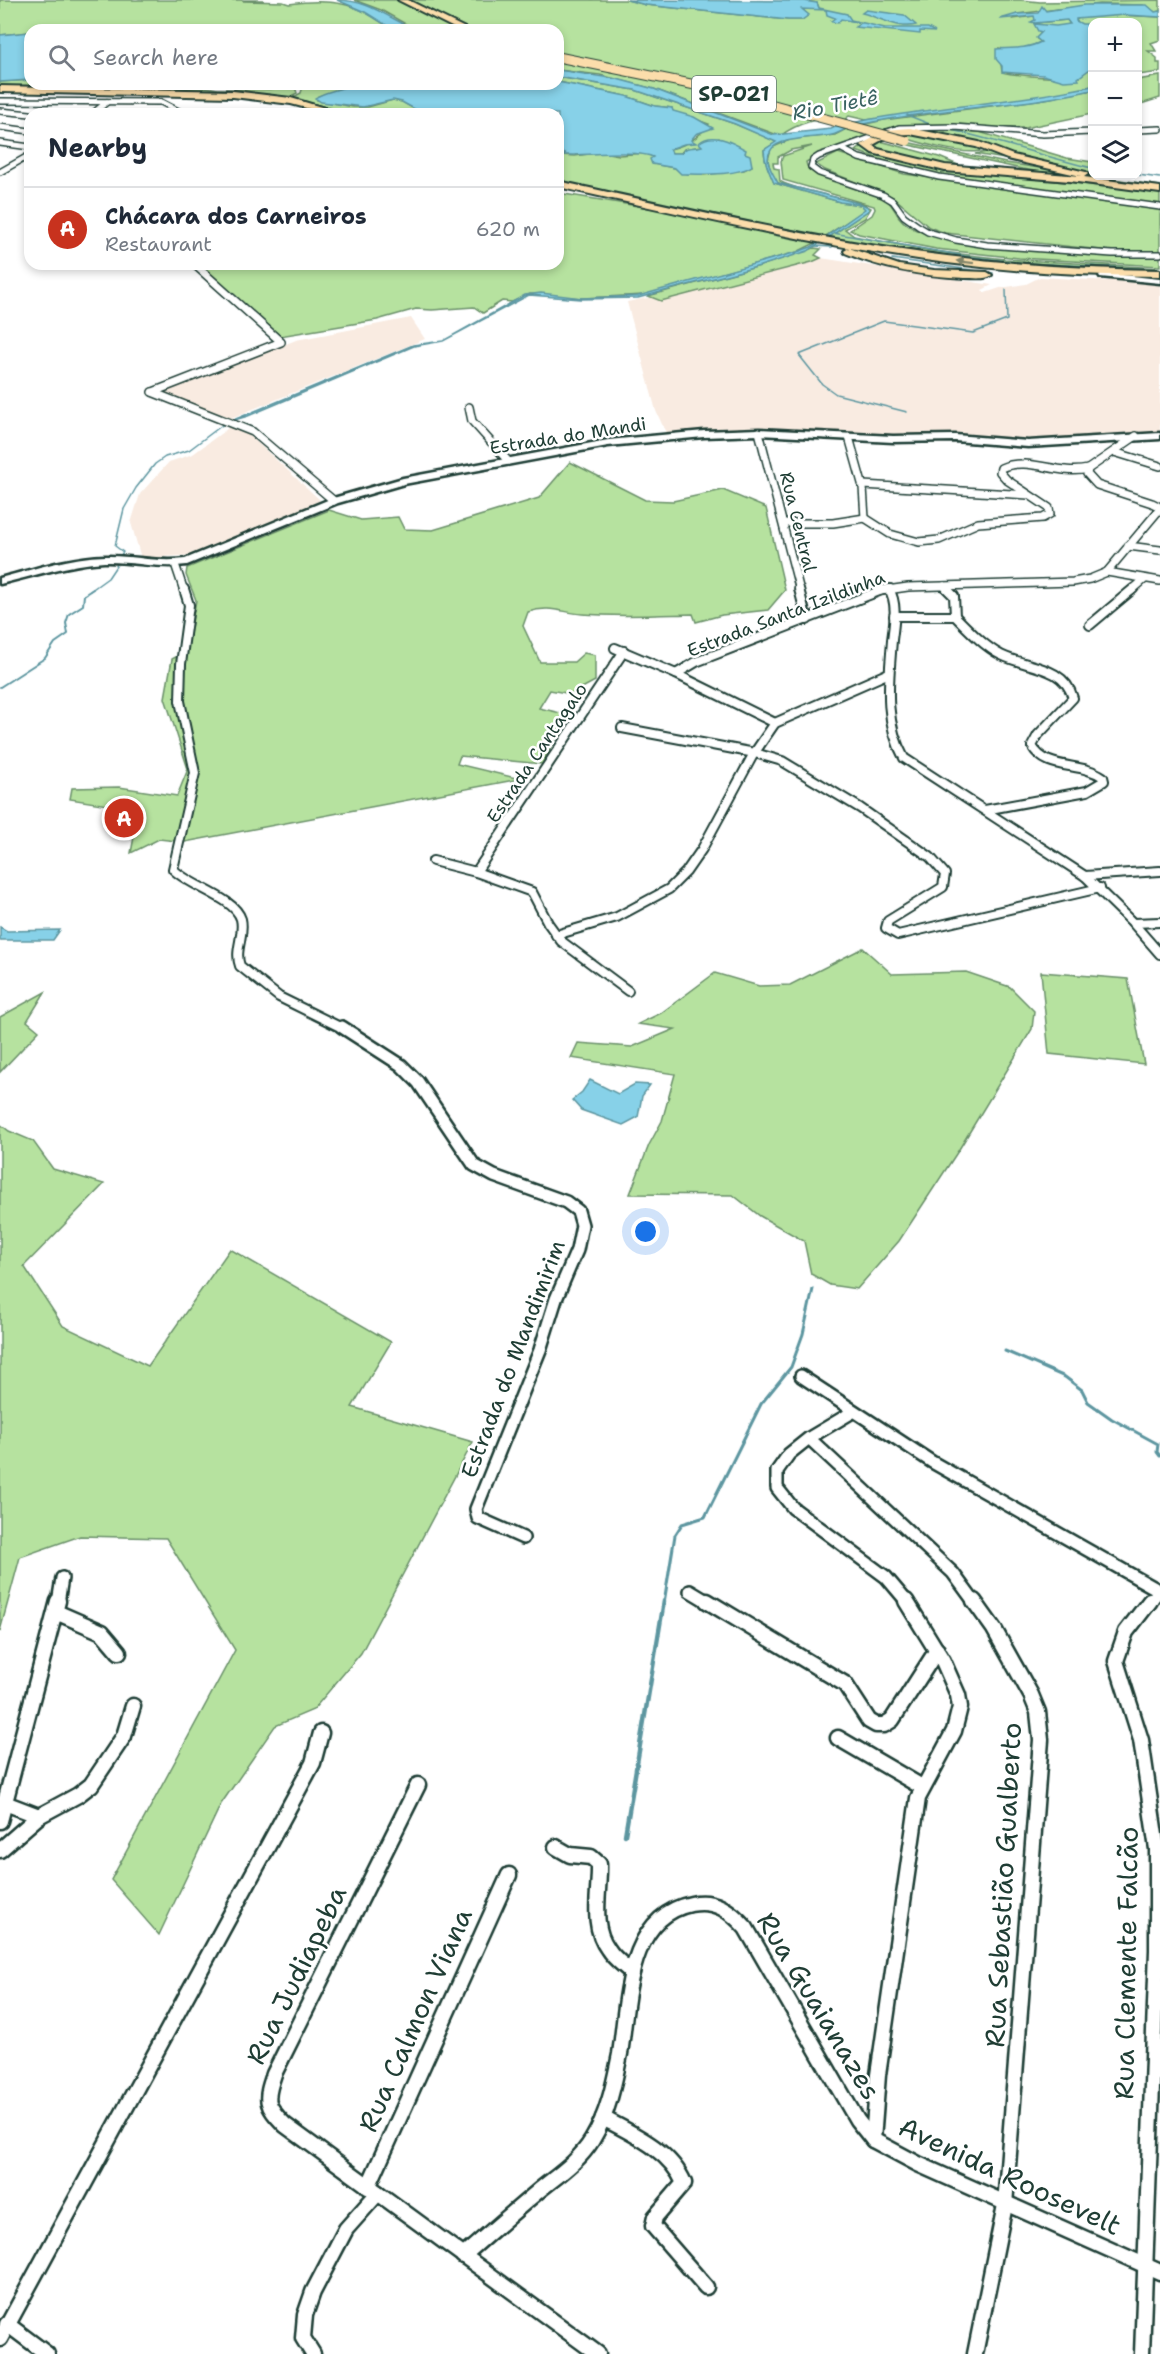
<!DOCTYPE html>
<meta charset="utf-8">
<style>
body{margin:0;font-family:"Shantell Sans",sans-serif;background:#f2f2f3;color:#1f2937}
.controls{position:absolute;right:18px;top:18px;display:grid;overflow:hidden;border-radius:12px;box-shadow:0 3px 9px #0003}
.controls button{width:54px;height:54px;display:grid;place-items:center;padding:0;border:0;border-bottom:2px solid #e0e1e3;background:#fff;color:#1f2937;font:30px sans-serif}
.you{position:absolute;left:646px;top:1232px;width:21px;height:21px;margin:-15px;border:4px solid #fff;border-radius:50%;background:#1a73e8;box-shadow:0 0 0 9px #1a73e833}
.badge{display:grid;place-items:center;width:39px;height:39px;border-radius:50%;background:#c8321e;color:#fff;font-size:20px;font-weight:700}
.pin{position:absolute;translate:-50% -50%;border:3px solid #fff;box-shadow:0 2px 6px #0006}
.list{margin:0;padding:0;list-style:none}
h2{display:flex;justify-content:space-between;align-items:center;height:78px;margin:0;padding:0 24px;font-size:26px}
h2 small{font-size:20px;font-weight:400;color:#747a83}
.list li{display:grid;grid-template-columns:39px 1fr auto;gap:18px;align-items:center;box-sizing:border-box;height:84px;padding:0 24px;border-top:2px solid #e0e1e3}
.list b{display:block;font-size:22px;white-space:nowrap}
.list p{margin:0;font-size:20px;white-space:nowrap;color:#747a83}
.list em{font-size:20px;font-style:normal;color:#747a83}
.icon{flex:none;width:33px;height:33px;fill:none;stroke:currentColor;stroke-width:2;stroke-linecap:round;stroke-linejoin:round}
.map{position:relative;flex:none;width:1160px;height:2354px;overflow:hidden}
.search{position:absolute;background:#fff;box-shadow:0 3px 9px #0003;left:24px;top:24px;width:540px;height:66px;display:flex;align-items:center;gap:15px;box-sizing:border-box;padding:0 21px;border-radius:18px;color:#747a83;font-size:22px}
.panel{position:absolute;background:#fff;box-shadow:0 3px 9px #0003;left:24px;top:108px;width:540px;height:162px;border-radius:18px}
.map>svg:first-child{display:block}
.built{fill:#f9ebe1}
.green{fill:#b6e29f;stroke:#6a906a;stroke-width:1.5}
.water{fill:#87d1e8;stroke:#5d96a0;stroke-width:1.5}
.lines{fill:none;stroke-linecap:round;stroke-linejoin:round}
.stream-far3{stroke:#5d96a0;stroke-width:1.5}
.stream-far2{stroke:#5d96a0;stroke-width:2}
.stream-far1{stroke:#5d96a0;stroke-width:3}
.stream{stroke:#5d96a0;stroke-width:4.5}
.street-far4-casing{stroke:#1f3d34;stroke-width:8}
.street-far3-casing{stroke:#1f3d34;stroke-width:10}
.street-far2-casing{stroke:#1f3d34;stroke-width:12}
.street-far1-casing{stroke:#1f3d34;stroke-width:16}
.street-casing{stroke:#1f3d34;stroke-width:19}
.secondary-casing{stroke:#1f3d34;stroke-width:5}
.highway-casing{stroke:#1f3d34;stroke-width:4}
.street-far4{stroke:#fff;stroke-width:5}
.street-far3{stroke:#fff;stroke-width:7}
.street-far2{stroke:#fff;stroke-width:8}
.street-far1{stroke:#fff;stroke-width:11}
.street{stroke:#fff;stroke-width:14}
.secondary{fill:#fff;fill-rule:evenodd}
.highway{fill:#fbddab;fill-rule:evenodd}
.highway-bridge-casing{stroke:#1f3d34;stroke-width:11;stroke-linecap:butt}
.highway-bridge{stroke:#fbddab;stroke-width:9}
.oneway{fill:#82856a}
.labels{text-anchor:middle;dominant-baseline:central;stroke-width:5;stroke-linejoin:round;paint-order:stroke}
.far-street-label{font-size:18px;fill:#1f3d34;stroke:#fff}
.far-water-label{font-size:20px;font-style:italic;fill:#396261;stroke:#fff}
.shield{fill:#fff;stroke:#627771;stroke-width:1.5}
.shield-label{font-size:21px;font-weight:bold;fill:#1f3d34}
.street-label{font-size:22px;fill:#1f3d34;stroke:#fff}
.near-street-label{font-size:27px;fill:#1f3d34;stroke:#fff}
</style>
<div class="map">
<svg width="1160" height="2354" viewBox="0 0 1160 2354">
<rect width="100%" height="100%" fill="#fff"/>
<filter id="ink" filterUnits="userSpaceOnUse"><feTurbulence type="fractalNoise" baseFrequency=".0167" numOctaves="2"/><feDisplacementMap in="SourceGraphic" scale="12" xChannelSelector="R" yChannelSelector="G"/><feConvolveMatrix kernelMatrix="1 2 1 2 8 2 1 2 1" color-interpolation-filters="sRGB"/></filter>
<g filter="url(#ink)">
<g class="built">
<polygon points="821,258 992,285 982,290 985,293 1000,288 1026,284 1040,277 1110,281 1107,277 1160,282 1160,432 1124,433 1044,440 954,434 883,435 767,427 666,433 656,411 627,302 652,297 661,301"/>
<polygon points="411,318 425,339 231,418 163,393 296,340"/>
<polygon points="231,426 249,435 320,500 300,512 195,555 141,558 131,523 140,494 169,462 193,454"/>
</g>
<g class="green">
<path d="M0 0H264L243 1 283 2 289 4C315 0 347 0 370 15 379 20 386 26 394 30H30V32L0 35Z"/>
<path d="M354 0H627L646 5 788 20H802L808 15 802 9 819 8 817 3 794 0H1021L1040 2 1160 0V11L1155 12 1143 5 1100 4 1017 14 1013 19 1034 16H1036L1035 20 1032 22 1035 23 1067 20 1070 24 1042 31 1037 39 1041 42C1029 48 1012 52 999 48L1002 72C1010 75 1074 80 1079 77 1084 74 1087 68 1092 64V86L1054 95 866 120 849 116 844 120C824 114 796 124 780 136L654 89 600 75 558 70V30H416L381 10Z"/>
<polygon points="1117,15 1160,17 1160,40 1151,43 1156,51 1148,51 1157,58 1157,63 1160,63 1160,72 1138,75 1138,49 1139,49 1138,22 1082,25 1075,21 1079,18"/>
<polygon points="1160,76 1160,98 1138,105 1138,80"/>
<path d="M558 77 635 90 735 124 777 142 764 150C764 162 770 172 774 183L840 202 861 205 866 209 824 237 558 182V152L567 153 561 155 575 156 602 152 619 155 646 153 654 157 653 164 675 168 680 172 688 174 695 172 704 175 744 170 752 166 745 153 719 138 702 146 684 149 681 153H672L670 149C687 145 698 138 709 124L672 111V108L655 106 626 96 558 82Z"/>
<polygon points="30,80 30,84 188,84 218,89 270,89 276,88 271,84 294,84 297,93 287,98 190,90 0,88 0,82"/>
<polygon points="329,84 352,84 343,90 318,96 317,100 353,107 368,107 393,100 402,102 418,111 439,114 347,114 290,99 301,93 303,86 320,87"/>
<path d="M1092 90V114L1025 128 896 126 814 157 806 162 807 166 814 172 884 198C892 203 894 210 899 217 910 231 932 236 949 240L1053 252 1160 257V266L1019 258 936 249 859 234 850 230 872 215 875 209 874 206 783 180 781 161 783 156 812 146 791 150 778 157V163H773L774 168 779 169 780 181C788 187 849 201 863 204L871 208 865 218 845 229 854 236 932 251 1005 259 1159 268 1160 271 1042 267 925 255 828 238 869 210 862 204 778 183 771 174 768 160 771 148 792 139 835 135 848 128 884 120 1045 99Z"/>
<path d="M927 128 979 132 1067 158 1092 162V174L975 154 987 152 990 148 905 129 885 132 860 144 880 155 947 172 993 174 1160 193V205L917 172 856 151 861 147 859 143C884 131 899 129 927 128Z"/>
<path d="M899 132 975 145 983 150C967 157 910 141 893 133Z"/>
<polygon points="873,139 939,157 958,165 948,166 873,148"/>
<polygon points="892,139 1006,163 1160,186 1160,190 1022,169 890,141"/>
<polygon points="838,153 904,174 1160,209 1160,252 1111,251 945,233 929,227 893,197 825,170 816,164"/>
<polygon points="558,193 699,216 819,241 797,252 645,295 582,298 530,294 512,302 502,301 483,313 474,307 432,310 416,309 377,320 280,336 198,264 558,264"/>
<polygon points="814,248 821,249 815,255 821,258 812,262 661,301 648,296 760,266"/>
<path d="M570 462 645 500 673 501 723 490 766 508 785 590 768 610 722 615 696 622 693 614C656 615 619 617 582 614 561 612 549 605 528 612L523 626 540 662H574L584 653 595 655V681L571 694 550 690 539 708 561 713 562 726 542 764 460 756 457 764 520 779 185 842 159 839 131 853 139 810 70 799 72 788 119 787 177 796 188 769 165 698 172 659 187 651 196 600 186 575 187 568 329 510 361 520 398 517 404 529 433 530 539 498Z"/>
<polygon points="863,948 892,974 966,972 1010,987 1034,1011 1032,1029 958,1151 899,1241 857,1289 830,1285 811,1274 804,1241 760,1216 733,1195 630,1194 649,1145 662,1121 675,1074 571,1058 578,1043 632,1047 675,1029 638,1024 661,1013 715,973 759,986 790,985"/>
<polygon points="1041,972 1128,979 1144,1064 1049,1054"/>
<polygon points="45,992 27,1021 39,1031 0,1072 0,1017"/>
<polygon points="0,1124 9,1131 33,1141 53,1169 104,1184 24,1266 63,1326 148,1366 230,1249 391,1342 352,1407 473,1442 361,1653 313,1710 275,1726 221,1804 159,1935 111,1880 235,1650 166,1538 80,1536 20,1557 0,1631"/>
</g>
<g class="water">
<path d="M337 0C369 0 388 18 416 30H394L365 12Z"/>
<polygon points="627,0 804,1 817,3 819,8 847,14 851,20 885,28 928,28 935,32 920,31 920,34 855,27 861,23 841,19 838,23 832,22 831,21 835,18 827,15 826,10 802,9 809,15 802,20 788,20 646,5"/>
<path d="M1084 5H1147L1155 12 1160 11V17L1125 15 1076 19V21L1082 24H1092V64L1090 69 1078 78 1079 80 1064 81 1043 75 1002 72V66L996 59V49C1011 48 1027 49 1041 42L1036 38 1042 32 1038 31 1034 24 1056 26 1070 24 1067 20 1035 23 1031 22 1035 20 1034 16 1000 19 1017 14 1038 13 1042 6 1046 11Z"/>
<path d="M866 10 904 15 916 25C899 30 879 17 862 13Z"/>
<polygon points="30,32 30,80 0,82 0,35"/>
<path d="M558 70 617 79 654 89 774 135 831 129 837 126C922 107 1008 104 1092 86V90C1024 106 953 107 884 120 872 122 860 124 848 128 843 130 838 134 832 135 818 138 778 137 771 150 763 161 773 173 778 183L862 204 868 207 869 210 808 251 760 266 638 298 581 299 529 295 443 341 414 346 248 416 231 421 413 345 443 341 525 295 541 293 582 298 638 296 797 252 811 247 865 209 861 205 840 202 774 183C768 169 765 164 764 150L776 142 735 124 635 90 558 77Z"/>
<path d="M558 82 626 96 655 106 672 108 673 111 694 117 713 128 696 134 691 140 696 143 684 144 670 149 672 153H681C688 145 692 149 702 146L699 143C712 131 732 142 746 150L745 153 750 155 752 166C737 176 699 174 681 174L675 168 652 164 650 159 653 157C638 149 581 156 560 155L566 153 558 152V114H439L418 111 402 102 393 100 363 107 321 102 315 98C325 91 340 90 352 84Z"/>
<polygon points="0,927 7,931 60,930 53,940 0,940"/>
<polygon points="590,1080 618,1094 635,1084 650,1085 642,1096 638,1117 623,1125 581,1110 572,1100 582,1092"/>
</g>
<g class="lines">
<g class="stream-far3">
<polyline points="907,115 932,125"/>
<path d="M947 129C996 140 1043 156 1092 168"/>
<polyline points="1138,175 1160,178"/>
<polyline points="833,233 965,256 1025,263 1152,269"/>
<polyline points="815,246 832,247"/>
<polyline points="892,259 993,273"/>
<polyline points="907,412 836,394 822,384 799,355 884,321 973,333 1007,320 1006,290"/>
<polyline points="120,556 123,552 115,546 124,509 136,488 155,464 165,457 189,450 225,423"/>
<polyline points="90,591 108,578 118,563"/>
</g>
<polyline class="stream-far2" points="0,687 45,658 55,643 68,634 66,623 69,614 83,605 84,595 93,589"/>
<g class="stream-far1">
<polyline points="1005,1351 1065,1377 1082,1390 1088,1402 1112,1419 1158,1444 1157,1452 1160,1456"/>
<polyline points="664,1603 675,1535 682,1524 705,1517 761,1404 791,1367 803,1334 813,1289"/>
</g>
<polyline class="stream" points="625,1835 664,1601"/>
<g class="street-far4-casing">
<g id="street-far4">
<polyline points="0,101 161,102 184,114"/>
<polyline points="0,111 30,114"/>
<polyline points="92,114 107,102"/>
<polyline points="0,127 30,131"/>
<polyline points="1138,130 1160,129"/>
<polyline points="1092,132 1043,134 955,127 899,128 819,156 813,160 811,167 819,173 883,195 893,201 904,216 918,226 928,232 956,240 987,245 1112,254 1160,254"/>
<polyline points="0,143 30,147"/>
<polyline points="842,149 859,158 939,177 1160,207"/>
<polyline points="0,172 30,155"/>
</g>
</g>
<g class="street-far3-casing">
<g id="street-far3">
<polyline points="152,392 253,432 334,501"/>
<polyline points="153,392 281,342 194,264"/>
<polyline points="469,407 472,421 508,461"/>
<polyline points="759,432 800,591"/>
<polyline points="849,437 863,487 865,518"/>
<polyline points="1114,452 1160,466"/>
<polyline points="863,485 1028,495"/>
<path d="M865 518 890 534 919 542 939 540 978 523 1043 518 1050 514 1049 508 1007 480 1000 472 1001 468C1029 456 1058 476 1088 469"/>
<polyline points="784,523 833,523 865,518"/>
<polyline points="1128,546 1160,550"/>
<polyline points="175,564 184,591"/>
<polyline points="1107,572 1160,581"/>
<polyline points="944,586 949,591"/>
<polyline points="880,591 908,587 1073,582 1090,579 1107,572 1159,510 1158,506 1152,503 1097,485 1087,474 1088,469 1136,436"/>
<polyline points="1131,591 1145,579"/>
</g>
</g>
<g class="street-far2-casing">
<g id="street-far2">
<path d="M184 589 189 605 181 664 180 701 195 773 173 869C190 887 234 897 241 919 245 935 234 950 240 966L279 997 344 1029"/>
<polyline points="799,589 807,620"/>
<path d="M889 589C898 604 894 623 892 640 889 681 883 720 904 758L1085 876 1133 923 1160 954"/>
<path d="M947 589 954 596 955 616C969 630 984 646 1001 655 1027 668 1064 665 1073 698L1038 735 1032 746C1047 772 1080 761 1103 777L1104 781 1087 791 985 810"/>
<polyline points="894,616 955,616"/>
<polyline points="1090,625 1133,589"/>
<polyline points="615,648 676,674 775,723"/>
<polyline points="676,674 696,662 882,590 890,589"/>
<polyline points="622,728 755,753 782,761 860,808 930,857 945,874 943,887 888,921 886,928 898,935 1100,888"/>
<polyline points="433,861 476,872 532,892 548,923 561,941 628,991"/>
<polyline points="476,872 624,651"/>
<polyline points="1085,876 1160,871"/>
<polyline points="1133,923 1160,922"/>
<polyline points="556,935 617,917 669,889 686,872 702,849 753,755 775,723 889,673"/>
</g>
</g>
<g class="street-far1-casing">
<g id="street-far1">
<polyline points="342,1027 401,1065 418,1082 474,1165 494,1176 566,1202 578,1211 582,1225 577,1250 556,1299 540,1350 476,1509 478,1518 523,1538"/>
<polyline points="801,1376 932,1462 1160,1591"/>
<polyline points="851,1413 809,1438 789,1454 777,1471 777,1488 793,1508 886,1577 908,1603"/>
<polyline points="810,1439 953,1573 975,1603"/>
<polyline points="690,1591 710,1603"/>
<polyline points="58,1603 62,1578"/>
<polyline points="1149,1603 1159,1591"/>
</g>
</g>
<g class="street-casing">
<g id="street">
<polyline points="707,1601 845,1684 869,1721 876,1725 884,1725 892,1720 937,1650"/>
<polyline points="974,1601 994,1629 1031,1695 1038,1712 1041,1740 1005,2205 975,2354"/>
<polyline points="56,1612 102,1632 119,1652"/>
<polyline points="838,1738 922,1787"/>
<path d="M418 1785 274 2074C265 2100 265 2105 285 2125L598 2354"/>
<polyline points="5,1803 39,1816"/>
<polyline points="0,1821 58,1601"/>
<path d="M556 1847 570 1855 591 1857 599 1864C600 1892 590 1925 608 1949 614 1959 624 1965 632 1973"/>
<polyline points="0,1850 39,1816 78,1795 91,1785 124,1736 133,1706"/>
<path d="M603 2118C633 2134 670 2150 684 2183L655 2217 653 2226 706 2287"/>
<polyline points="873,2140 878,2075 918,1798 954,1731 960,1707 958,1695 943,1661 906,1601"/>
<polyline points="368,2187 509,1875"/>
<path d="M463 2256C487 2235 511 2214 536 2193 555 2177 578 2163 592 2140 608 2114 614 2084 620 2054 628 2003 626 1917 691 1904 715 1899 731 1911 746 1928L857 2120 873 2140 918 2164 1160 2272"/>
<polyline points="7,2324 47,2354"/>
<polyline points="0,2339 313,1763 321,1733"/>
<polyline points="313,2354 303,2338 305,2315 313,2292 346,2229 378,2193"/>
<polyline points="1142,2354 1157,1950 1157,1849 1141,1740 1116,1661 1126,1632 1150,1601"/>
</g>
</g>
<g class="secondary-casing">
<g id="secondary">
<polygon points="1103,273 1160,279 1160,283 1100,277 1099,275"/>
<path d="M759 429 893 436 955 435 1028 441 1160 433V439L1028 447 955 441 893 442 759 435 704 437 608 446 404 484 338 503 187 565C159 569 132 561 104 562 69 564 34 576 0 584V578C34 569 70 557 105 556 132 555 158 563 185 559L330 499 403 478 608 440 704 431Z"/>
</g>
</g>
<g class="highway-casing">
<g id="highway">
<polygon points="398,0 408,0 469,30 458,30"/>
<polygon points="0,86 233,91 291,98 345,114 329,114 291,104 233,97 0,92"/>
<path d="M910 128 979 142 1013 155 1086 172 1088 174 1084 177 1160 187V193L1070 181 945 171 872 153 861 145 886 130ZM910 134 976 147 1007 159 1081 176 945 165 878 149 873 145 891 135Z"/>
<path d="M558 181C687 209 816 240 947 256 1018 265 1089 269 1160 270V276C1089 276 1018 272 947 263 816 246 687 215 558 187Z"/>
<path d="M849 248 899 265 934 270 987 272 992 275C986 280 974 278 965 278 923 276 884 270 845 253L844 251Z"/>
</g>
</g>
<use href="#street-far4" class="street-far4"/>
<use href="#street-far3" class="street-far3"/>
<use href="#street-far2" class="street-far2"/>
<use href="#street-far1" class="street-far1"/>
<use href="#street" class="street"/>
<use href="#secondary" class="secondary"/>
<use href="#highway" class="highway"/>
<g class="highway-bridge-casing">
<polyline id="highway-bridge" points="558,57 715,89 907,141"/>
</g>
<use href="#highway-bridge" class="highway-bridge"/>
</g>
<defs><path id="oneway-solid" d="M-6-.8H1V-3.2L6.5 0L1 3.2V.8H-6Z" transform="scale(1.5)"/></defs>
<use class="oneway" href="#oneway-solid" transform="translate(965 262) rotate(-173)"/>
</g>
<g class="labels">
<g class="far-street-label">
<text transform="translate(568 436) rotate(-9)">Estrada do Mandi</text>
<text transform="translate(798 522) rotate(76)">Rua Central</text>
<text transform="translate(786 614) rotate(-21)">Estrada Santa Izildinha</text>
<text transform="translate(537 753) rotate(-56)">Estrada Cantagalo</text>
</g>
<g class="far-water-label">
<text transform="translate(835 105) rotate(-11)">Rio Tietê</text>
</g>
<rect class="shield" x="692" y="76" width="84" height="36" rx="4.5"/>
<g class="shield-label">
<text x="734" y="94">SP-021</text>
</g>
<g class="street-label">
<text transform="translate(513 1359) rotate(-69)">Estrada do Mandimirim</text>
</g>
<g class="near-street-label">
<text transform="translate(1003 1885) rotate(-87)">Rua Sebastião Gualberto</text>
<text transform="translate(1126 1963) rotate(-89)">Rua Clemente Falcão</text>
<text transform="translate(296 1975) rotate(-64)">Rua Judiapeba</text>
<text transform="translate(819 2006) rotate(59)">Rua Guaianazes</text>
<text transform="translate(415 2020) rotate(-66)">Rua Calmon Viana</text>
<text transform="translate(1010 2176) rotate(25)">Avenida Roosevelt</text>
</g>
</g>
</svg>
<div class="controls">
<button>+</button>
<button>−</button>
<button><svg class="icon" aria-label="layers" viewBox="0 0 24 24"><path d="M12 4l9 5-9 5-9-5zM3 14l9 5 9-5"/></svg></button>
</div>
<div class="you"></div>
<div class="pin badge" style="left:124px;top:818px">A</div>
<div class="search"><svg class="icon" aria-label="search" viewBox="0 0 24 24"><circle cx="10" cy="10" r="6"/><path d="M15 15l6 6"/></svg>Search here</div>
<section class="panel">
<h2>Nearby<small></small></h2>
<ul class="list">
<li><span class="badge">A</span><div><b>Chácara dos Carneiros</b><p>Restaurant</p></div><em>620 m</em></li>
</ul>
</section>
</div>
